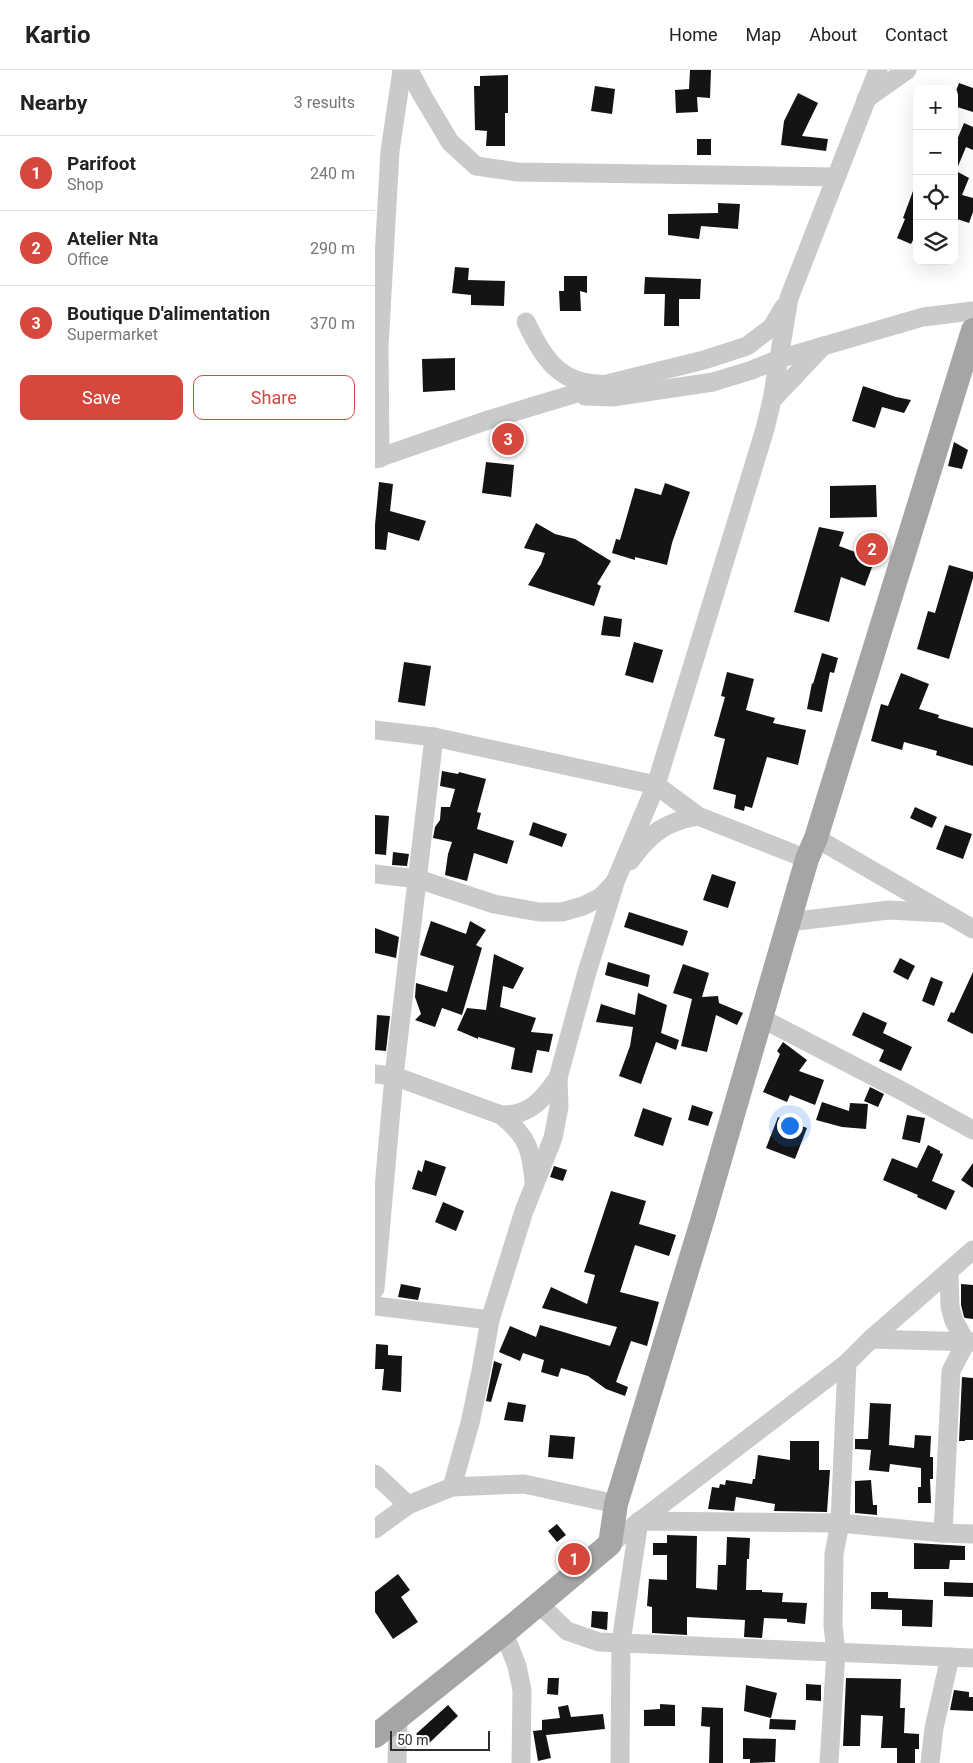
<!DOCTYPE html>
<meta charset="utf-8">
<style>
body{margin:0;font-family:Roboto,sans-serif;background:#f6f6f6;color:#222}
.controls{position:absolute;right:15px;top:15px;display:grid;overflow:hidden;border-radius:10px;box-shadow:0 5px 20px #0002}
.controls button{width:45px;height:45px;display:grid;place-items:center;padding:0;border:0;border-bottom:1px solid #e0e0e0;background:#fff;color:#222;font:25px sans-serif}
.scale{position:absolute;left:15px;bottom:12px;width:100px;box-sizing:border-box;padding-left:5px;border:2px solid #2d2d2d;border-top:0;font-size:14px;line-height:18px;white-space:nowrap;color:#2d2d2d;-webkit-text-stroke:4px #fff;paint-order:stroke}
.you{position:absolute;left:414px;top:1055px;width:18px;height:18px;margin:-12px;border:4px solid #fff;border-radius:50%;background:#1a73e8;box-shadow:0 0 0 8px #1a73e833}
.badge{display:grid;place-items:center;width:32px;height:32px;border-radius:50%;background:#d6473d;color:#fff;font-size:16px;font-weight:700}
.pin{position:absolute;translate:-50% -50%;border:2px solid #fff;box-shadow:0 1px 5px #0006}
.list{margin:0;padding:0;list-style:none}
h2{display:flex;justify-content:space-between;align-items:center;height:65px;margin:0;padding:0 20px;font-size:21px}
h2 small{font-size:16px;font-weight:400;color:#767676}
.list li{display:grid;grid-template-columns:32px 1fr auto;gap:15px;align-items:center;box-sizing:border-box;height:75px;padding:0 20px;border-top:1px solid #e0e0e0}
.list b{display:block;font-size:19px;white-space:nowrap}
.list p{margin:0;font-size:16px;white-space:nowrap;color:#767676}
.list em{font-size:16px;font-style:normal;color:#767676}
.actions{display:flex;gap:10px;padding:15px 20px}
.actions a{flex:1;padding:11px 0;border:1px solid #d6473d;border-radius:10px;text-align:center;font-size:18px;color:#d6473d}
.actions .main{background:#d6473d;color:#fff}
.icon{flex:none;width:28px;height:28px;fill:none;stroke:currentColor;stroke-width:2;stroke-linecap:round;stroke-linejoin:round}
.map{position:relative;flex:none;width:598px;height:1693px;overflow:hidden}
header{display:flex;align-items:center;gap:30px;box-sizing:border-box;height:70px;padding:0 25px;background:#fff;border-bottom:1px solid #e0e0e0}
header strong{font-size:24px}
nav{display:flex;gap:28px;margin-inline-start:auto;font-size:18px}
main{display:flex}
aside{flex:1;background:#fff}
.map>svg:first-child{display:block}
.building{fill:#141414}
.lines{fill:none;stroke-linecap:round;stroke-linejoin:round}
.minor{stroke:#cacaca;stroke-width:19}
.major{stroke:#a5a5a5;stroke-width:24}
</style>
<header>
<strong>Kartio</strong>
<nav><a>Home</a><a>Map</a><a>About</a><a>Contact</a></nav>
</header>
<main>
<aside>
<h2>Nearby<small>3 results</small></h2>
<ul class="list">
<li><span class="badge">1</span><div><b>Parifoot</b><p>Shop</p></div><em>240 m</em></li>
<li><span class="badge">2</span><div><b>Atelier Nta</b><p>Office</p></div><em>290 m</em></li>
<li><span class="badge">3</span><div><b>Boutique D'alimentation</b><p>Supermarket</p></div><em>370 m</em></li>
</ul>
<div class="actions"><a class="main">Save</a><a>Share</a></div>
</aside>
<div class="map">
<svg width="598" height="1693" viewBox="0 0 598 1693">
<rect width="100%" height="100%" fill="#fff"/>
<g class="building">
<polygon points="315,0 336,0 335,28 322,27 323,42 301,43 300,20 314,19"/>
<polygon points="133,5 133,43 130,43 130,76 111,76 112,61 100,60 99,16 105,16 105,6"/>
<polygon points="584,13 598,18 598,42 579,36 579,26"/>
<polygon points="220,16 240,19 237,44 216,41"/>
<polygon points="423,23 443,33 427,66 453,69 451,81 406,75 409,51"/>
<polygon points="589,53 598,57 598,80 591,77 581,101 594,108 587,125 598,128 598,142 594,153 579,148 579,77"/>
<rect x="322" y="69" width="14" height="16"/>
<polygon points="541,113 542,162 536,174 522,168 530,149 528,148"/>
<polygon points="343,133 365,134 363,159 326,156 324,169 293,165 293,144 343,143"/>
<polygon points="80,197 94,198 93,210 130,211 129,236 96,235 96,225 77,223"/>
<polygon points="189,206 212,206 212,223 205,221 206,241 185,241 184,221 189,221"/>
<polygon points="270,207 326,209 325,229 304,229 304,256 289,256 290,224 269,224"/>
<polygon points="80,288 80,320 48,322 47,289"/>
<polygon points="488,316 521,327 536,330 529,343 507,337 500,358 477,351"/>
<polygon points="579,372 593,380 587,399 573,396"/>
<polygon points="111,392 139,395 136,427 107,423"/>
<polygon points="4,412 18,414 15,441 51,451 44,471 13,462 11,480 0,479 0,455"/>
<polygon points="290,413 315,422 297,473 292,495 260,487 260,490 237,483 241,469 245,470 260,418 286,425"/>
<polygon points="501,415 502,447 455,448 455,416"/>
<polygon points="161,453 180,464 200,469 236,491 222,514 226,516 219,536 153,515 166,494 170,483 149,478"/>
<polygon points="444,457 469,462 464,476 488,485 492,468 507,471 505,482 503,481 490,516 466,507 454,552 419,542"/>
<polygon points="574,495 598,502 598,508 574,589 542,579 553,541 560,543"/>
<polygon points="229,546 247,549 245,567 226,565"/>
<polygon points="259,572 288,580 278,613 250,605"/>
<polygon points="447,583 463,588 459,603 455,602 447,642 432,639 437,613 438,614"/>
<polygon points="29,592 56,596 50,636 23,632"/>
<polygon points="352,602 379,609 371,640 400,648 398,653 431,660 423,695 392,687 377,738 370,736 369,741 359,738 361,725 338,719 350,669 339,666 350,627 346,626"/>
<polygon points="526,603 554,614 544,639 564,645 563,648 598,658 598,696 561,685 562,681 529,672 527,680 496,671 506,634 513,636"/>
<polygon points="67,701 83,704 84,702 111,709 102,742 106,743 102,759 139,771 132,794 99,783 92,811 70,805 73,784 77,772 58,768 60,757 65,750 66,737 75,737 80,719 65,716"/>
<polygon points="540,737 562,747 557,758 535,748"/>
<polygon points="0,745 14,746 11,785 0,784"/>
<polygon points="158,752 192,764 187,777 154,765"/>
<polygon points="570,755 597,764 588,789 561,779"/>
<polygon points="18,782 34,784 32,796 17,795"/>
<polygon points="337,804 361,812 353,838 328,830"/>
<polygon points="254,842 313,861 308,876 249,857"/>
<polygon points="56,851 91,864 95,851 111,860 101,875 107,878 87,945 67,938 60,957 40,950 46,944 40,927 41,913 72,922 79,896 45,885"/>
<polygon points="0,858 24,867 21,888 0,883"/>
<polygon points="119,884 149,898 138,919 128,916 125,937 161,948 156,962 178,964 174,982 162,980 157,1003 136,999 140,978 103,967 103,969 82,960 92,938 111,940"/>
<polygon points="525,888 540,896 533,910 518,902"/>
<polygon points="233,892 275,905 273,917 230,905"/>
<polygon points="308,894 334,903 327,927 343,926 344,933 368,943 362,955 341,945 332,982 306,976 317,929 298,923"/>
<polygon points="598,902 598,964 572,951 576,942 579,943"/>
<polygon points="556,907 568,912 559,936 547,931"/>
<polygon points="263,923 292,935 286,963 304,970 301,980 281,972 266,1014 244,1006 255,976 258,957 221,952 226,934 260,945"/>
<polygon points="488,942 512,953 508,963 537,977 526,1001 504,991 509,980 477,965"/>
<polygon points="2,945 15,946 11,981 0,980"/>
<polygon points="408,972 432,990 424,1001 449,1010 440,1035 415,1025 412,1032 388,1022 405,984 402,981"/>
<polygon points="495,1017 509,1024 503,1037 489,1031"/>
<polygon points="447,1032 474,1041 475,1033 493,1034 491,1059 467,1057 441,1050"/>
<polygon points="317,1035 338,1042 333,1056 313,1050"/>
<polygon points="268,1038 297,1048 288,1076 259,1066"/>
<polygon points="532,1045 550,1048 545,1073 527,1069"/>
<polygon points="403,1047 432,1058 420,1089 391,1078"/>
<polygon points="553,1075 565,1081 565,1083 568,1084 557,1111 580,1121 571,1140 542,1127 543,1125 508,1110 517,1088 542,1098"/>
<polygon points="50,1090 71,1097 61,1126 37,1119 43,1100 47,1102"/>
<polygon points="598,1093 598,1118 586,1110"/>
<polygon points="179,1096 192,1100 188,1111 175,1107"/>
<polygon points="236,1121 271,1131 264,1154 301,1165 294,1186 260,1175 245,1222 284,1232 272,1276 256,1271 241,1312 253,1317 250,1326 231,1319 213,1306 186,1298 183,1307 166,1302 169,1290 148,1283 145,1291 124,1282 135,1256 161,1267 165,1255 235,1276 242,1257 167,1238 176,1217 212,1234 220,1205 209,1202"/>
<polygon points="68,1132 89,1141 81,1161 60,1152"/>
<polygon points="26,1214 46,1218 43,1230 23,1227"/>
<polygon points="586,1214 598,1215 598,1249 590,1248 589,1247 586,1235"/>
<polygon points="1,1274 13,1275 13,1285 27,1286 26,1322 7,1320 9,1299 0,1299"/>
<polygon points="119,1291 127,1294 116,1332 111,1331"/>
<polygon points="587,1307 598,1308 598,1370 590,1370 590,1371 584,1371"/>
<polygon points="133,1332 151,1335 148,1352 129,1350"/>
<polygon points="495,1333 516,1334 514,1375 539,1378 540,1365 556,1366 555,1387 558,1387 558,1409 555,1409 556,1433 543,1433 543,1417 546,1417 546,1398 515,1394 514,1402 494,1400 496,1380 480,1379 480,1369 493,1369"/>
<polygon points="175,1365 200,1367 198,1389 173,1387"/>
<polygon points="415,1371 444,1371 444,1400 455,1400 452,1442 399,1441 400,1434 361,1427 359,1441 333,1439 337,1417 344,1418 345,1414 350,1415 351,1410 377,1414 378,1409 380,1409 383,1385 415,1390"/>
<polygon points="496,1410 498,1435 502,1435 502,1445 480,1443 480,1411"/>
<polygon points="182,1454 191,1465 182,1472 173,1461"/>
<polygon points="292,1465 322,1466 321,1518 342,1520 343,1495 351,1495 352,1467 375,1468 374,1489 372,1489 371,1520 387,1520 387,1522 408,1523 407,1532 432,1533 430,1554 412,1552 412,1549 389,1548 387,1568 369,1567 370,1550 312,1547 312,1565 277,1563 277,1537 272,1536 274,1509 292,1510 292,1485 278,1485 278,1473 292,1473"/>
<polygon points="539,1473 590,1476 590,1490 575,1490 574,1499 539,1499"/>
<polygon points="23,1504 35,1520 26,1527 43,1552 18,1569 0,1542 0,1522"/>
<polygon points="569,1512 598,1513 598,1527 569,1526"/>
<polygon points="496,1522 513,1522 513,1528 558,1530 557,1557 527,1556 527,1540 496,1539"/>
<polygon points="217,1541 233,1542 232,1560 216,1557"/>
<polygon points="173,1608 184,1608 183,1625 172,1624"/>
<polygon points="471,1608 526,1609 525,1638 530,1638 529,1663 544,1664 544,1679 540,1679 540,1693 522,1693 522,1678 506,1678 508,1646 486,1645 485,1676 468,1676"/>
<polygon points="431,1614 446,1615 446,1631 431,1630"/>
<polygon points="371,1615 402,1623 396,1648 369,1641"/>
<polygon points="579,1620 594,1622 594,1627 598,1627 598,1641 575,1640"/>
<polygon points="285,1634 300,1635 300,1656 269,1656 269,1640 285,1639"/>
<polygon points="73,1635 83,1646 52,1675 41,1664"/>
<polygon points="193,1635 196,1647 228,1644 230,1659 171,1665 176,1688 163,1691 158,1661 167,1660 167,1650 185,1648 183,1637"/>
<polygon points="327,1637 348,1638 348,1693 334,1693 335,1657 326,1656"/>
<polygon points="395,1649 421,1650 420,1660 394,1659"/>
<polygon points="368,1668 401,1669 400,1692 375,1693 375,1689 368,1689"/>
</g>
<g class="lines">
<g class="minor">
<polyline points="34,0 47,25 75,72 101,96 142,102 461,107"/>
<polyline points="491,29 532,0"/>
<path d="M151 252C167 286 184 314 225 314"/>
<polyline points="210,326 237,327 338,312 377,300 404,289 548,247 598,241"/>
<polyline points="397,330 448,276"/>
<polyline points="5,388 4,277 15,81 27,0"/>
<polyline points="0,389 113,350 232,314 329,290 372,276 397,257 409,237"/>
<polyline points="0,660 59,667 281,715 323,746 432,789"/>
<polyline points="441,768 598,859"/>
<path d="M255 791C275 763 290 752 323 746"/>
<polyline points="0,804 43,809 119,834 164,842 187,842 208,836 226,827 240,812 281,715 390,359 397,330 414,228 503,0"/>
<polyline points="239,816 212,902 183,1008 184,1037 178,1068 149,1141 115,1250 106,1301 95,1353 77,1417 149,1414 241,1434"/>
<polyline points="414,852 514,840 567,843"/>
<polyline points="386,948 527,1021 598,1060"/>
<path d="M0 1004 19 1006 126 1045C155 1046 168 1029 183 1008"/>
<path d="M126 1045C153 1067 156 1079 159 1112"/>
<polyline points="0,1219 19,1006 59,667"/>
<polyline points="0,1236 115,1250"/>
<polyline points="496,1269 598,1272"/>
<polyline points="0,1404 33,1435 77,1417"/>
<polyline points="0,1459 33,1435"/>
<polyline points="568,1463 576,1301 591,1272 579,1251 575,1237 574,1203"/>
<polyline points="235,1474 472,1293 496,1269 598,1180"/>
<polyline points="164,1534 192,1561 224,1572 598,1588"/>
<polyline points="129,1563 142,1596 147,1620 146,1693"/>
<polyline points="22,1693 23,1648"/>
<polyline points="245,1693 246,1572 264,1451 465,1453 568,1463 598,1464"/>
<polyline points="454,1693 461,1582 458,1556 459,1484 465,1453 472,1293"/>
<polyline points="555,1693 559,1658 575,1587"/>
</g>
<polyline class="major" points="0,1666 129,1563 235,1474 241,1434 328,1148 432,789 441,768 598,260"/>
</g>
</svg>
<div class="controls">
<button>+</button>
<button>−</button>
<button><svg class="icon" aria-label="locate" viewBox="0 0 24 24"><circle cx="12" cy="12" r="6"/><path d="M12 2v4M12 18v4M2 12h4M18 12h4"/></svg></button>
<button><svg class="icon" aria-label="layers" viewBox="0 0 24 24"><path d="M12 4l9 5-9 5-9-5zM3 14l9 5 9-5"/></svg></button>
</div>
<div class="scale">50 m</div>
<div class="you"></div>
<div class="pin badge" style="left:199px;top:1489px">1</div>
<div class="pin badge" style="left:497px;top:479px">2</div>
<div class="pin badge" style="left:133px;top:369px">3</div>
</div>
</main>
